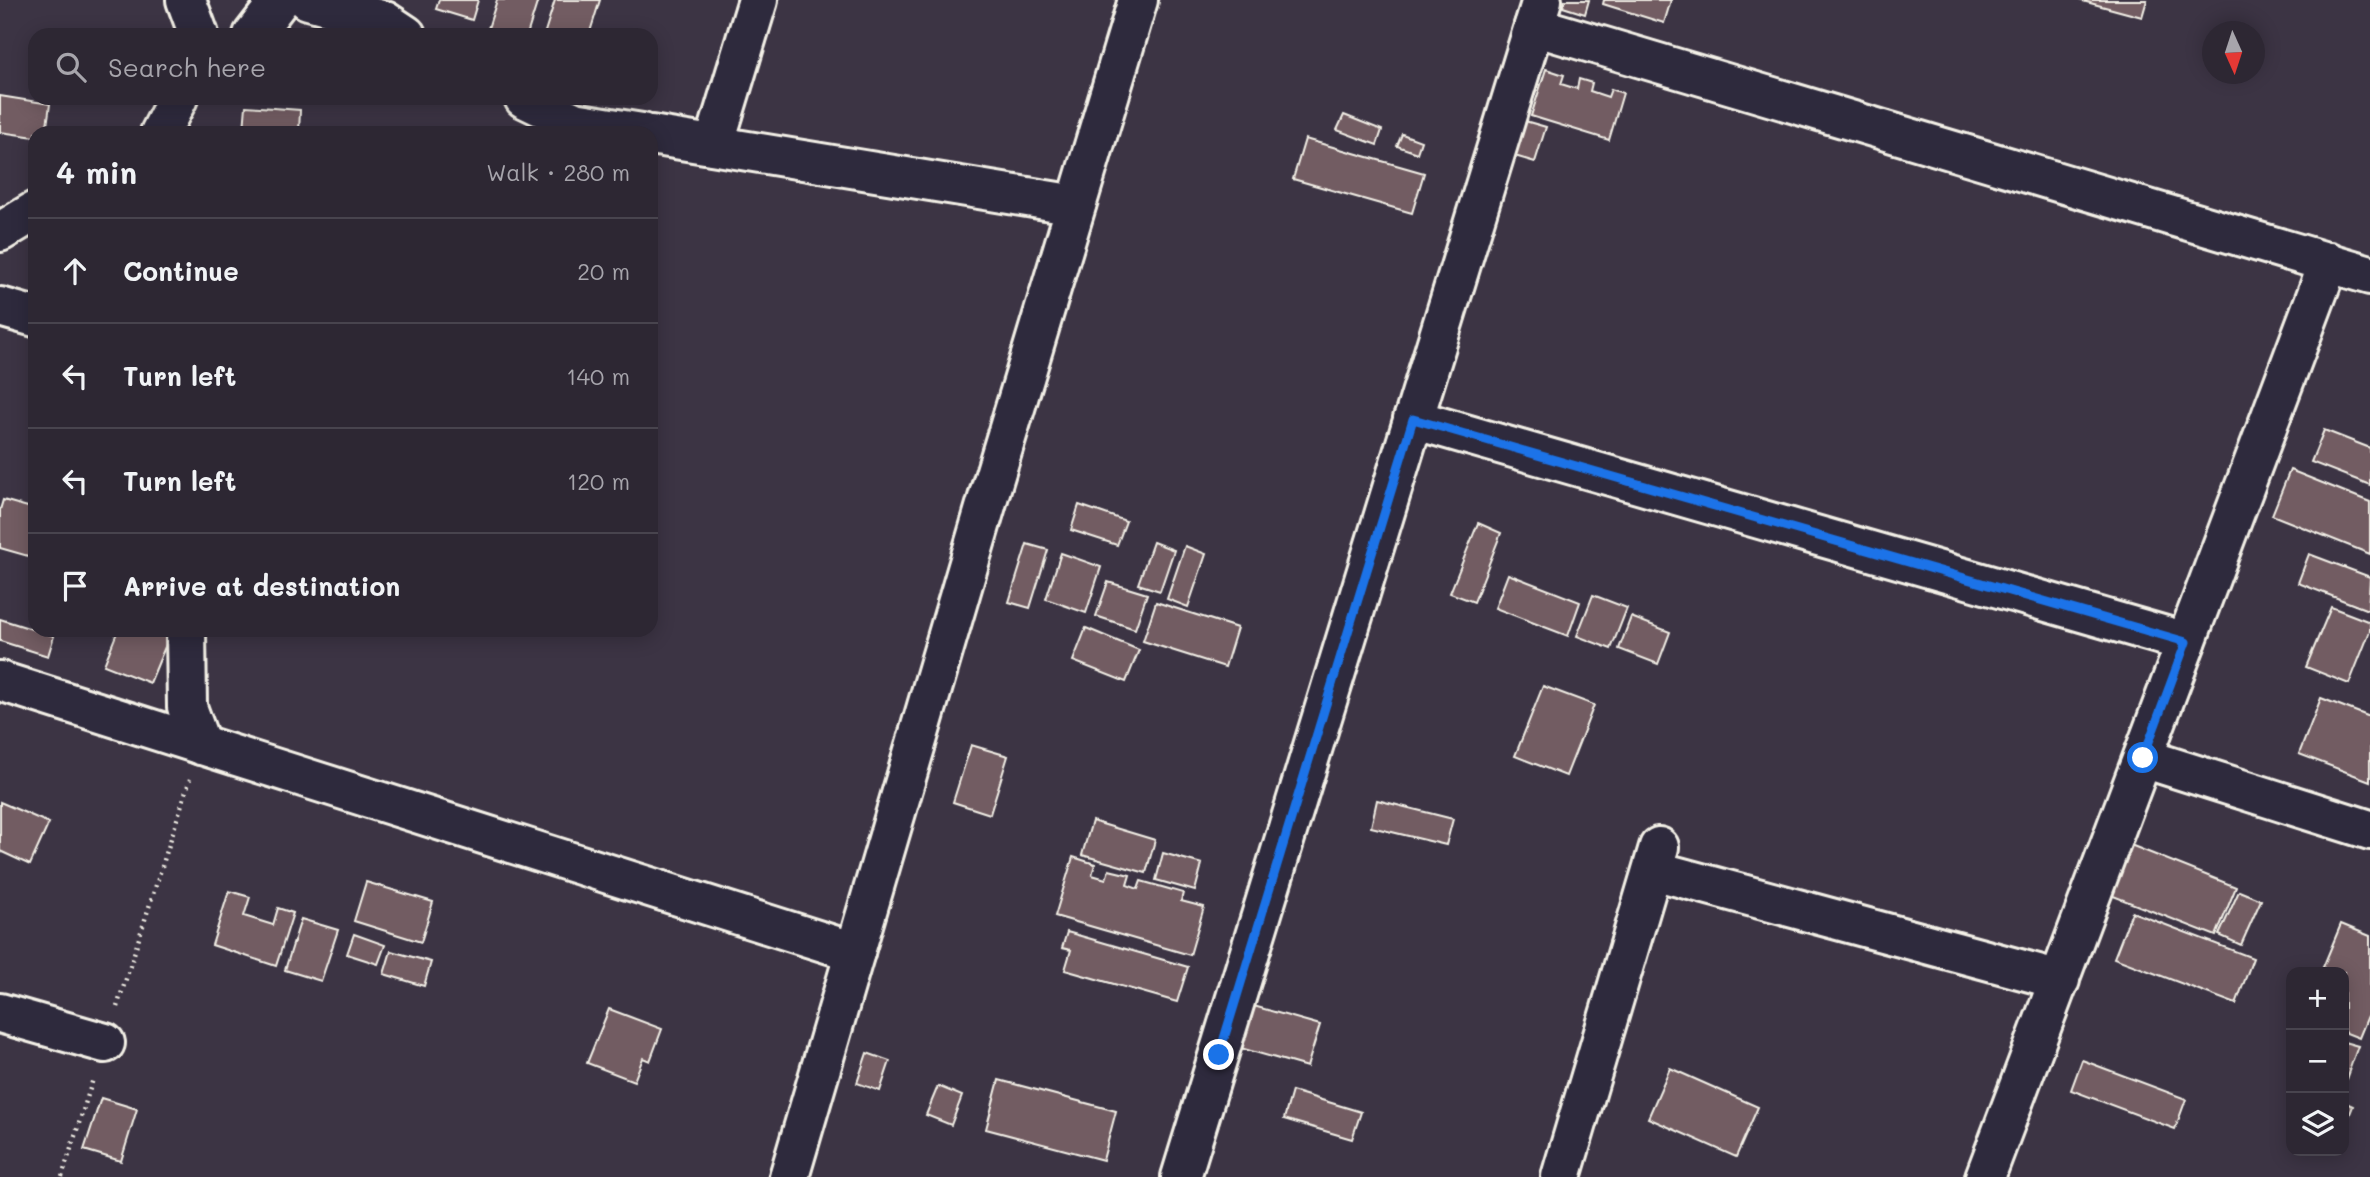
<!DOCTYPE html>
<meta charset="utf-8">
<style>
body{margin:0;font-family:Mali,sans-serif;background:#352f3b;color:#f1f3f6}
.controls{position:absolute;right:21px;bottom:21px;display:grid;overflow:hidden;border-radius:14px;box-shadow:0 4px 18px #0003}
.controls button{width:63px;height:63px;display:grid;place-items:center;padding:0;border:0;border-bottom:2px solid #48444e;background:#2d2733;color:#f1f3f6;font:35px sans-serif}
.compass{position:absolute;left:2202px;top:21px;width:63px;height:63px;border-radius:50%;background:#2d2733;box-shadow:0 4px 18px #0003;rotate:177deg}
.stop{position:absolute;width:21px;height:21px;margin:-16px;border:5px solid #1a73e8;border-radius:50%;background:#fff}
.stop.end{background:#1a73e8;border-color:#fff;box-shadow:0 2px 7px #0008}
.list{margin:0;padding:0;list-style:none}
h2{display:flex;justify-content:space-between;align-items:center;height:91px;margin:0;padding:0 28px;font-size:30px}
h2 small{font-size:23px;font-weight:400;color:#a7a5ac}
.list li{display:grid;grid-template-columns:46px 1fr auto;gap:21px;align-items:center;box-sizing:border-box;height:105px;padding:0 28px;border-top:2px solid #48444e}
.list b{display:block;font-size:26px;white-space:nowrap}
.list em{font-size:23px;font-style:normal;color:#a7a5ac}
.icon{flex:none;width:38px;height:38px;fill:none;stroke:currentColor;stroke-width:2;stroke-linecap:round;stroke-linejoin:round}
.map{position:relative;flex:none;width:2370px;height:1177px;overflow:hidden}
.search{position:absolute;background:#2d2733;box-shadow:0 4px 18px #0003;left:28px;top:28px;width:630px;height:77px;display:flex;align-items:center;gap:18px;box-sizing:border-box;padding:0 24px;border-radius:21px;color:#a7a5ac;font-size:26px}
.panel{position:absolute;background:#2d2733;box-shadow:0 4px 18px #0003;left:28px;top:126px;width:630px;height:511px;border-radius:21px}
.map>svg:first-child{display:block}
.building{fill:#725b62;stroke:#f4f1e8;stroke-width:2}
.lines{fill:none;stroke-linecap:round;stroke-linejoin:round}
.street-casing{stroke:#f4f1e8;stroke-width:44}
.path{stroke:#f4f1e8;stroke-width:4.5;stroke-dasharray:2 5;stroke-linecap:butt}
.street{stroke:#2f2a3d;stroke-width:38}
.route{stroke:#1a73e8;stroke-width:9}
</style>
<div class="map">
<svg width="2370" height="1177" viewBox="0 0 2370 1177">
<rect width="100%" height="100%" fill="#3c3444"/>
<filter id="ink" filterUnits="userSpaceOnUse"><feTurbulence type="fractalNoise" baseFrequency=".0143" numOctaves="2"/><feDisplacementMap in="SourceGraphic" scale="14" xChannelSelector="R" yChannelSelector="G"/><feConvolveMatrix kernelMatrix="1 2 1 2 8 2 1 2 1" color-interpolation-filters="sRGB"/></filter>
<g filter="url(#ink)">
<g class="building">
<polygon points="439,0 478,0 472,20 436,9"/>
<polygon points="497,0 538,0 527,35 486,35"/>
<polygon points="555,0 600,0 589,35 544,35"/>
<polygon points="1565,0 1589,0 1585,14 1563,7"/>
<polygon points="1604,0 1671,0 1664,23 1603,4"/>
<polygon points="2079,0 2147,0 2142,17"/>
<polygon points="1546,69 1564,75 1561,84 1577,89 1579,79 1592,83 1590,91 1608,97 1611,89 1623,93 1609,140 1531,116"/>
<polygon points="0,96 50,104 46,133 35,133 35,137 0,132"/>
<polygon points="246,106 300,110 299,133 244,130"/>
<polygon points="1344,115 1382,130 1377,145 1337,130"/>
<polygon points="1518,119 1546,127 1535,162 1508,154"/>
<polygon points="1402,134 1421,141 1417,153 1397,146"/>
<polygon points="1305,139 1424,173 1412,213 1293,179"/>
<polygon points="2324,430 2370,448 2370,485 2311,462"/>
<polygon points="2290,470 2370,502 2370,554 2272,515"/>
<polygon points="3,500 35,509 35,558 0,548 0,510"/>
<polygon points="1079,505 1126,521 1117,545 1071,530"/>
<polygon points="1478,523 1501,533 1474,602 1450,593"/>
<polygon points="1153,542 1174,550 1160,591 1138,584"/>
<polygon points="1027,544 1048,550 1030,608 1009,602"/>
<polygon points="1185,546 1206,554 1188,607 1167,599"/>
<polygon points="1061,553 1101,567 1086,613 1046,599"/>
<polygon points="2309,554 2370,577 2368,610 2298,583"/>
<polygon points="1508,574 1580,602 1568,636 1495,608"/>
<polygon points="1108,582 1147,594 1135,629 1096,616"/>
<polygon points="1593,595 1627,608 1611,649 1577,636"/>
<polygon points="1156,602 1237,628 1225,667 1143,641"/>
<polygon points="2331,607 2370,622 2370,631 2349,684 2306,667"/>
<polygon points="1631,617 1670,632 1658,664 1619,649"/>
<polygon points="0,619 54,636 48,656 0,641"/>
<polygon points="1086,628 1139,650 1126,682 1073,661"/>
<polygon points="118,630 172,630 150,683 104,665"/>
<polygon points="1543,686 1594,705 1566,776 1515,756"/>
<polygon points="2321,698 2370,717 2370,781 2299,754"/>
<polygon points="971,745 1008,756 990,814 953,802"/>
<polygon points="1377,800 1453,819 1446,845 1371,827"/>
<polygon points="0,802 49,823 30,865 0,851"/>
<polygon points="1092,821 1155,840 1146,873 1082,855"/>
<polygon points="2128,844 2236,887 2216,936 2108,894"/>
<polygon points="1163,853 1202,864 1195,891 1156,880"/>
<polygon points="1073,857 1095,864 1092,875 1106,879 1109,870 1130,875 1127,885 1138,889 1141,881 1183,893 1181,901 1204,907 1190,955 1055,916"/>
<polygon points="366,882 433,902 421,942 354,921"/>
<polygon points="229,891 250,897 244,916 273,925 278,908 293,913 276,966 212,945"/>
<polygon points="2239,891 2261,900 2241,945 2219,935"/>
<polygon points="2132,912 2253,958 2236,1004 2114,958"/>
<polygon points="301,919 338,930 321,981 285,970"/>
<polygon points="2341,924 2370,936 2370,1011 2359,1038 2344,1032 2344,972 2321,972"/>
<polygon points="1067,932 1188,967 1177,1002 1065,970 1071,950 1062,948"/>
<polygon points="354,934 385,945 378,964 347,954"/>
<polygon points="391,951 431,962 424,986 384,974"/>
<polygon points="1243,1003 1320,1025 1307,1067 1230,1045"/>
<polygon points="609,1009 662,1029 650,1061 643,1058 634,1081 587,1063"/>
<polygon points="2344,1042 2358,1046 2345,1082 2344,1082"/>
<polygon points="867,1053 890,1061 880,1091 857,1083"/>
<polygon points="2082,1060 2186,1099 2175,1129 2071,1090"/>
<polygon points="1670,1068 1758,1107 1736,1157 1648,1118"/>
<polygon points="999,1080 1116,1111 1103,1160 986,1129"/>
<polygon points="938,1086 962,1096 951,1125 926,1115"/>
<polygon points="1292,1091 1361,1112 1352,1139 1284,1119"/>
<polygon points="101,1098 137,1109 121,1161 84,1150"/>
<polygon points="2344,1102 2353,1106 2344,1129"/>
</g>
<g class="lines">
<g class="street-casing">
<g id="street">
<polyline points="186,0 199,35"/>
<polyline points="308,0 385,21 406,35"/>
<polyline points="1534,26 2370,275"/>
<polyline points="253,35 280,0"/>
<polyline points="524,98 574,122 642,133"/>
<polyline points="160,133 178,98"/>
<polyline points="651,135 1076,205"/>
<polyline points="714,145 758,0"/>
<polyline points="0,232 35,211"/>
<polyline points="0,307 35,317"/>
<polyline points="1413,419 2186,642"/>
<polyline points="186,630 187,707 201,745"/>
<polyline points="0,681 855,952"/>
<polyline points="2143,758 2370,830"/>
<polyline points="1653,870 2060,980"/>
<polyline points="0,1013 105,1043"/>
<polyline points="789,1177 991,488 1138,0"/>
<polyline points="1181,1177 1542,0"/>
<polyline points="1561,1177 1659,847"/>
<polyline points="1985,1177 2329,262"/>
</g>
</g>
<g class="path">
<polyline points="117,1007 190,779"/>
<polyline points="62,1177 93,1079"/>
</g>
<use href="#street" class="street"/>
</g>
</g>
<g class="lines" filter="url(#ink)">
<polyline class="route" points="1219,1055 1413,419 2186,642 2143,758"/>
</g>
</svg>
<div class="controls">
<button>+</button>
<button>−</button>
<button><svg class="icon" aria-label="layers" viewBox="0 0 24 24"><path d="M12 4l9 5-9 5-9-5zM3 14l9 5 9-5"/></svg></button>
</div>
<svg class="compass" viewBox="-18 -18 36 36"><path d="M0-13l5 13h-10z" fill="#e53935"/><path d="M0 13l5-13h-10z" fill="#a7a5ac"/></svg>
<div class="stop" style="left:2143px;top:758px"></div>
<div class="stop end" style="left:1219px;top:1055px"></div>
<div class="search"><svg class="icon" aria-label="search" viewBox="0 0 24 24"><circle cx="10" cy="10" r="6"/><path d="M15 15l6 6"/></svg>Search here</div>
<section class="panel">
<h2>4 min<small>Walk · 280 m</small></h2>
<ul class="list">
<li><svg class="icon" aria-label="ahead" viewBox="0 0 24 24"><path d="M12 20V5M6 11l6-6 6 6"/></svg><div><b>Continue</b></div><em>20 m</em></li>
<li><svg class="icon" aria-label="left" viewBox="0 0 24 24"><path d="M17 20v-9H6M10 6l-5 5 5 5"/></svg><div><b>Turn left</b></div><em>140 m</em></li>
<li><svg class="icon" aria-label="left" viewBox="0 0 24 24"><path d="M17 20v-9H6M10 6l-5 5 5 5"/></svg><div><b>Turn left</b></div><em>120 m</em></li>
<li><svg class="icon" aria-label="arrive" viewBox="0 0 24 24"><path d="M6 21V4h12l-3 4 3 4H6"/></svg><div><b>Arrive at destination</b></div></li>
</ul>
</section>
</div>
